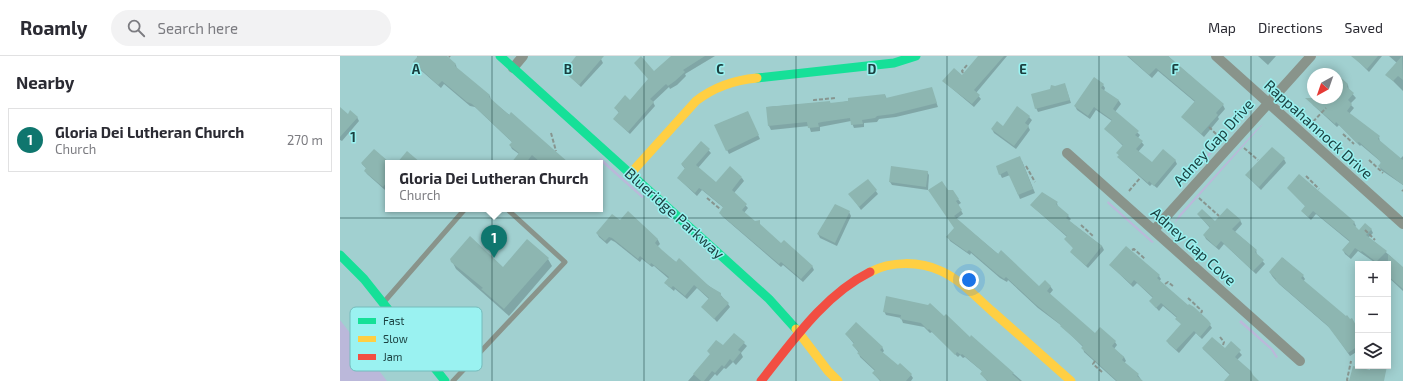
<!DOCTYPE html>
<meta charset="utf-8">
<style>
body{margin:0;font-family:"Exo 2",sans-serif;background:#f2f2f3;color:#2b2b33}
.controls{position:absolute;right:12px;bottom:12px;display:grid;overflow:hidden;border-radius:0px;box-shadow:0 2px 10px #0003}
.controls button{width:36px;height:36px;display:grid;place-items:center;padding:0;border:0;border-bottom:1px solid #e1e1e2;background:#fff;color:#2b2b33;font:20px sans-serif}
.compass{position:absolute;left:967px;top:12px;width:36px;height:36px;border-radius:50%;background:#fff;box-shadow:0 2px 10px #0003;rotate:220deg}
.you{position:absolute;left:629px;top:224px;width:14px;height:14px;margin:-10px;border:3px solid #fff;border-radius:50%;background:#1a73e8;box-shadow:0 0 0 6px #1a73e833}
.badge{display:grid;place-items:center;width:26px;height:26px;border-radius:50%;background:#0f766e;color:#fff;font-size:13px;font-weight:700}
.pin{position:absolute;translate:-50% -33px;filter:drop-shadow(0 1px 2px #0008)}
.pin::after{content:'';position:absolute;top:21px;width:14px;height:12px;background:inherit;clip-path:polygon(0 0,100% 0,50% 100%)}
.popup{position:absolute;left:45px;top:104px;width:218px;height:52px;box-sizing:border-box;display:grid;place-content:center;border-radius:0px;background:#fff;filter:drop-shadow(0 1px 3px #0005);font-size:13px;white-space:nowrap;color:#7c7c81}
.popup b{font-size:15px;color:#2b2b33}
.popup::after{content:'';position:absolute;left:50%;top:100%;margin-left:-8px;border:8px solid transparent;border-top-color:#fff}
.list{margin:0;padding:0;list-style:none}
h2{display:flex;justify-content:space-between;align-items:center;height:52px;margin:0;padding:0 16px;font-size:17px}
h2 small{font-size:13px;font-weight:400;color:#7c7c81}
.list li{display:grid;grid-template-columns:26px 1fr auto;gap:12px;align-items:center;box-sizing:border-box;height:64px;margin:0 8px 8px;padding:0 8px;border:1px solid #e1e1e2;border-radius:0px}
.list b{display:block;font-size:15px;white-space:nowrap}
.list p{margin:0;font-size:13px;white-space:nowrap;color:#7c7c81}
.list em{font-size:13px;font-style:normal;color:#7c7c81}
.icon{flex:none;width:22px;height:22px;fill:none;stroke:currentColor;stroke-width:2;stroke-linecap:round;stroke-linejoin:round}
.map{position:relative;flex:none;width:1063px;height:325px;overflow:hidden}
header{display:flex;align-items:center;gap:24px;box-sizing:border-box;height:56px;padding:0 20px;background:#fff;border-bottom:1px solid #e1e1e2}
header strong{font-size:19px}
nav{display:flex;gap:22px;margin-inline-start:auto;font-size:14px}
.search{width:280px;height:36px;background:#f2f2f3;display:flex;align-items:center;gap:10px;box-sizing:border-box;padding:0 14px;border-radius:22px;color:#7c7c81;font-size:15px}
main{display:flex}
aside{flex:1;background:#fff}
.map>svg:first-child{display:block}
.green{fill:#bbb8da}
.shadow{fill:#0003}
.building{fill:#8db6b1}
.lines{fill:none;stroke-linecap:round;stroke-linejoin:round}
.path{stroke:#87958f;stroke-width:2;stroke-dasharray:4 2;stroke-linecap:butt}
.lane{stroke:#89948b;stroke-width:5}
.street{stroke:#89948b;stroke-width:10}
.fast{stroke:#16e098;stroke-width:9}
.slow{stroke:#ffcf43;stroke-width:9}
.jam{stroke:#f24e42;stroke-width:9}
.grid{fill:none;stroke:#1a3f3f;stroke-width:1;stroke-opacity:0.55}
.labels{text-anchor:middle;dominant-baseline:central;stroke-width:3;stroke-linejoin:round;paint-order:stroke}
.street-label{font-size:15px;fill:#1a3f3f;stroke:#9af2f1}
.key{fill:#9af2f1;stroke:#74bcbc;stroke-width:1}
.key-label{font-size:11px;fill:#1a3f3f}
.grid-label{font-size:13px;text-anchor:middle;font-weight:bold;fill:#1a3f3f;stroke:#9af2f1;stroke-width:3;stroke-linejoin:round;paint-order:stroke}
</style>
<header>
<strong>Roamly</strong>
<div class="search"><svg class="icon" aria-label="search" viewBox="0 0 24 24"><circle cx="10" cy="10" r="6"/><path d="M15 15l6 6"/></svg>Search here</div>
<nav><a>Map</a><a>Directions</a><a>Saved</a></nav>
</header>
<main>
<aside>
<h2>Nearby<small></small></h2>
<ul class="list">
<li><span class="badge">1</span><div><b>Gloria Dei Lutheran Church</b><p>Church</p></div><em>270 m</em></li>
</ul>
</aside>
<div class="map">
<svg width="1063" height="325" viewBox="0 0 1063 325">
<rect width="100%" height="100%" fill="#a1d0d0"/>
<g class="green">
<polygon points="923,68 834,168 839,159 917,73"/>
<polygon points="881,84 882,85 849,123 847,121"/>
<polygon points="261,102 304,141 302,142 259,104"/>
<polygon points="768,145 814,186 812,187 767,147"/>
<polygon points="0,264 47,325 0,325"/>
<polygon points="901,264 933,293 938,301 936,302 931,294 899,266"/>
</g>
<g class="shadow">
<polygon points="77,0 104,0 116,9 117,13 150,40 151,44 228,107 172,107 179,98 172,93 170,89 173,87 135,51 130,50 104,28 101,32 76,10 74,6 78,2"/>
<polygon points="238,0 262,0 261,3 263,7 241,31 226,16"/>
<polygon points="336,0 375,0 345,18 346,20 337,29 330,33 329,31 313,46 315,50 290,78 274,63 279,57 275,52 290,46 314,17"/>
<polygon points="640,0 667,0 636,37 641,43 634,51 603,25 622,20"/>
<polygon points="787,0 828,0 883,49 885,53 878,61 879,63 864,81 842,61 855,46 818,15 812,22"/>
<polygon points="918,0 936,0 928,9"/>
<polygon points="1021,0 1042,0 1029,16 1017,4"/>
<polygon points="1049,0 1063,0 1063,35 1047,19 1057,7"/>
<polygon points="997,20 1008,29 1009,34 1016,42 1010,48 1014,52 1009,58 1039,81 1040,86 1060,103 1063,100 1063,129 1041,114 1039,110 1041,107 1040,105 1021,89 1020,90 999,69 997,71 973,49 971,46 974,42 997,42"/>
<polygon points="763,29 765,32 764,35 779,45 781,48 775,56 800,79 798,82 804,89 798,96 812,107 835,104 837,108 817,132 812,128 810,130 781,104 778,97 783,90 766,73 772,65 756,54 750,63 737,54 735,50"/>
<polygon points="591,32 598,51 556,61 539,63 537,66 524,67 524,71 514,72 511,65 480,71 480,75 471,76 469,70 431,74 429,70 427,51 490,46 491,48 545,39 547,43"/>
<polygon points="726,32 731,47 698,56 696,52"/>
<polygon points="0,53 8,59 17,61 19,65 2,85 0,84"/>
<polygon points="409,60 420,83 389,98 387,94"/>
<polygon points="689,61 692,64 688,70 690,74 676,93 654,77 652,73 663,71"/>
<polygon points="361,86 371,97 358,112 376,127 402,122 404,125 394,137 408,152 404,157 415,166 419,165 421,171 441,188 472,210 474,214 463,226 443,209 441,211 382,160 380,157 384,152 362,134 357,140 341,125 339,122 346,114 342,109"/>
<polygon points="34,94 49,107 48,133 45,134 27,118 25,115 27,113 22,108"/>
<polygon points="944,103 946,107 921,134 906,119"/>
<polygon points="682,105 695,137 680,143 670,119 662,122 660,118"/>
<polygon points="587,116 589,119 588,134 552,129 550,126"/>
<polygon points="528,124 538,138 521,154 512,141"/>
<polygon points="948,132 1014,166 1016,170 1015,171 1019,175 1031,173 1033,177 1028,182 1036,187 1063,212 1063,235 1048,221 1048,208 1037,208 1018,195 1011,203 1005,198 1003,194 1010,186 976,158 971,164 962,155 966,151"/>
<polygon points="608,135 612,135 621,147 618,149 623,158 616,163 699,232 710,230 713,234 709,239 755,278 775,286 777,289 774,293 784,301 786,305 784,307 798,319 802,325 776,325 744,296 743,291 722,270 698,252 668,224 667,226 660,222 631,197 630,199 610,185 608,181 615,173"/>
<polygon points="717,147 718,151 728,160 731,163 729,165 762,190 764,194 748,212 734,199 731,196 734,193 726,183 727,181 691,149"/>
<polygon points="288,156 318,184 320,188 317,191 321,195 380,238 388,248 390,251 377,266 363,251 370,244 357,232 347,243 335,233 334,235 328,230 326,227 329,223 314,210 312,211 302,203 300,206 275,186 271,184 267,188 259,181 257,177 280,166"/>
<polygon points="509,156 511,160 497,190 480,182 478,178"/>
<polygon points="858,158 876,166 900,164 902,168 895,176 916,194 917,199 925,208 916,218 884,188 879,194 866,183 864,179 870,172"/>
<polygon points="786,191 819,220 821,223 819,226 870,269 872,272 862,283 856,277 839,297 829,288 827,285 842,269 837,262 823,250 819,255 810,245 813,242 797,227 793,231 770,209"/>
<polygon points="943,202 963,220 965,223 963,226 1018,274 1018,295 1010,300 991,273 939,228 932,220 930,216"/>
<polygon points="111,203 163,212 208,203 212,210 169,260 116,213"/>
<polygon points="544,255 604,262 630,282 631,281 682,325 647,325 641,318 643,316 625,301 623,302 620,299 618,301 592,276 590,277 584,271 563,267 561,262 546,259"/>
<polygon points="394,278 407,290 401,297 403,301 396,309 393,306 386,313 384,312 377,320 375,318 369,325 348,325 371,299 368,295 383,291"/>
<polygon points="506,278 542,291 544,295 542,297 558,311 571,319 573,322 571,325 540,325 533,317 535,315 520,301 519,297 513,289 514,288"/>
<polygon points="891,287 902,299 897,304 918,325 889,325 890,319 863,293 885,293"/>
</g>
<g class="building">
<polygon points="78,0 107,0 116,8 115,10 150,39 149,41 169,59 171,56 229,107 201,107 192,99 186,107 171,107 179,97 169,89 172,86 132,48 127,46 102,25 98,29 73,6"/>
<polygon points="236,0 264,0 239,29 224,16"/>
<polygon points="301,0 314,15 331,0 365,0 343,14 345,16 335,25 328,30 326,28 310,43 314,46 288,76 273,63 279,56 274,52 285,39 290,44 308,23 294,7"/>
<polygon points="638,0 664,0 634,34 640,39 632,48 602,25 614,12 622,19"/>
<polygon points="788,0 828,0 884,48 876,57 878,59 861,78 841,61 855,45 816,12 809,19"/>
<polygon points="1011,0 1038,0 1027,13"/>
<polygon points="1062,0 1063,24 1058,20 1053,25 1045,19"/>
<polygon points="997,18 1008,28 1007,31 1014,37 1008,44 1012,48 1007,55 1040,80 1038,83 1063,104 1063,129 1038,110 1041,107 1037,102 1019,86 1017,87 996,66 995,68 965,42 997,42"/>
<polygon points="754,21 764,28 761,32 779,44 773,53 799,75 795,79 803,85 796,93 812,106 823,93 836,104 814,130 809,125 808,127 777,101 779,99 776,97 783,89 764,73 772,64 754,51 748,60 734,50"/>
<polygon points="725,27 730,44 695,53 691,38 710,33 711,29 715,30"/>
<polygon points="592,31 597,47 553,58 537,60 535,62 522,64 523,68 511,69 510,62 482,66 478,67 479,71 468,72 467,66 428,70 426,51 490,45 490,47 508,45 508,42 545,38 546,42"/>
<polygon points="677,50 690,60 685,67 689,70 674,90 651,73 657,65 663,70"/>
<polygon points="0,51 8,58 10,54 18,61 0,81"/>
<polygon points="408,55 419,79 386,95 374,69"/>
<polygon points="361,85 370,93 356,109 376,126 390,110 402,121 392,134 407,148 402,154 415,165 420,164 420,168 441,187 444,184 473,210 461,223 441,206 439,208 379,157 383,151 364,135 359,132 355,137 337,122 345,112 341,108"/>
<polygon points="932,91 945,102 919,131 905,119"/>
<polygon points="34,93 48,105 48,125 43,131 24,115 26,112 21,107"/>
<polygon points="67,95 81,107 57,107"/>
<polygon points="680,100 693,133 678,139 667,115 659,119 656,110"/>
<polygon points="551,110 588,115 586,131 549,126"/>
<polygon points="959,118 1015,166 1013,168 1019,174 1025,167 1032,173 1026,179 1047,195 1036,206 1022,195 1021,196 1015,192 1009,200 1002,194 1010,185 973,155 968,161 961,155 965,150 947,132"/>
<polygon points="528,123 537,134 519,151 508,138"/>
<polygon points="602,125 608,134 613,134 619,143 616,145 622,154 614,160 658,198 661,194 699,230 705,224 711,230 707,235 755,277 760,271 776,285 772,290 784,301 782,304 799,318 797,320 803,325 777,325 741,292 743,290 720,270 721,269 695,248 666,221 664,223 657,218 629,194 627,196 606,181 614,172 588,134"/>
<polygon points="702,136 718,146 716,148 729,159 726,162 762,190 746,210 730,196 733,192 724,183 727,180 690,149"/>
<polygon points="495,148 510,155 495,187 477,178"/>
<polygon points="887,152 901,164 892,173 917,194 915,196 924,204 913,215 881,185 876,191 863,179 870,171 857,158 862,153 875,165"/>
<polygon points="288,155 318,183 315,187 322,194 336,206 339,202 369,230 381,237 381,240 389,247 374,263 361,251 369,242 354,229 345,240 333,230 331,232 324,227 329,221 311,207 310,209 300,200 298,203 272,182 269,181 265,185 256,177 272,158 280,164"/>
<polygon points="130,180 163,211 187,183 209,202 164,253 141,233 143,232 111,206 110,203"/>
<polygon points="786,190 820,219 817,222 848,249 849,248 854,251 868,264 871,268 860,281 854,275 836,294 826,285 841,268 835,263 837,261 821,247 816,252 809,245 813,241 794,224 791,228 769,209"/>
<polygon points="1048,198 1063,211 1063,233 1048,220"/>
<polygon points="942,201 964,219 961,222 1006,260 1007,259 1010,263 1012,262 1018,273 1018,290 1008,297 987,269 935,224 936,223 929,216"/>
<polygon points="546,240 588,249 590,247 604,260 606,258 630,281 631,279 674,317 672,318 680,325 648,325 640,318 642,315 622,298 621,299 617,296 615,299 589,273 588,274 581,267 560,263 561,259 543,256"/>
<polygon points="516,266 543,291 540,294 558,309 560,307 572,318 566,325 541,325 532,317 535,314 517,297 519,296 512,289 514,287 505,278"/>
<polygon points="394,277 405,286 398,294 401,296 393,306 390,303 384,311 382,309 375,317 372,315 364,325 361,325 353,318 370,298 367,295 376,284 383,289"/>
<polygon points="872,281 885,292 891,285 901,294 895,301 911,315 913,319 919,325 884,325 890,318 862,292"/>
<polygon points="1013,310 1030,314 1030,310 1047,310 1044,325 1009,325"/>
</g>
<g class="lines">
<g class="path">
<polyline points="109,0 110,1"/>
<polyline points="623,17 622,15 627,9"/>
<polyline points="474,45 474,44 495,42"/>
<polyline points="969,70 986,52"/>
<polyline points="869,71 881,83"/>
<polyline points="211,77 216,95"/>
<polyline points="1003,78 1014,88"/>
<polyline points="904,92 918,104"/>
<polyline points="1029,104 1043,117"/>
<polyline points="686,110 695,126"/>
<polyline points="966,120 979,133"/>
<polyline points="1062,134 1063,135"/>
<polyline points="789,135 800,122"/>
<polyline points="367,142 380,153"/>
<polyline points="859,142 879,160"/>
<polyline points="741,169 754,181"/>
<polyline points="1025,174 1035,184"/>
<polyline points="792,194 794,193 805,203"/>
<polyline points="825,228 828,226 834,231"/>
<polyline points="848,242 862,255 861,257"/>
<polyline points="880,281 884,286 883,289"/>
<polyline points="755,305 753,308 762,316"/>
<polyline points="1008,325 1007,324 1011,305"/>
</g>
<g class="lane">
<polyline points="44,246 125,153"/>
<polyline points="113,325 225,206 167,153"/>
</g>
<g class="street">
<polyline points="876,0 1063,168"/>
<polyline points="173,12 183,0"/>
<polyline points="727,97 960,305"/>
<polyline points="814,174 971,0"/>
</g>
<g class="fast">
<polyline points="160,0 429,243 456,273"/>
<polyline points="417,22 554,7 576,0"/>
<polyline points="0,199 24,223 105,325"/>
</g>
<g class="slow">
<path d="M291 117 356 45C374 31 394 24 417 22"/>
<path d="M530 216C551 205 579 205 601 215 621 224 637 242 653 256 679 279 705 302 731 325"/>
<polyline points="456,273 488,315 498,325"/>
</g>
<path class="jam" d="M421 325C452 286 484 239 530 216"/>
</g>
<path class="grid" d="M152 0V325M304 0V325M456 0V325M607 0V325M759 0V325M911 0V325M0 162H1063"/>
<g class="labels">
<g class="street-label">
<text transform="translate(979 73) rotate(42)">Rappahannock Drive</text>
<text transform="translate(873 86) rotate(-48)">Adney Gap Drive</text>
<text transform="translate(335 157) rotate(42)">Blueridge Parkway</text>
<text transform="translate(854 190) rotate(42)">Adney Gap Cove</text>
</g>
</g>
<rect x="10" y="251" width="132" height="64" rx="6" class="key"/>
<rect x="18" y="262" width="18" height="6" fill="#16e098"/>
<rect x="18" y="280" width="18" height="6" fill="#ffcf43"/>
<rect x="18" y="298" width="18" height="6" fill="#f24e42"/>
<g class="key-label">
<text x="43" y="269">Fast</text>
<text x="43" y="287">Slow</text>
<text x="43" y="305">Jam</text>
</g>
<g class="grid-label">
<text x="76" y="18">A</text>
<text x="228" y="18">B</text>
<text x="380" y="18">C</text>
<text x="532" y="18">D</text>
<text x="683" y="18">E</text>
<text x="835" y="18">F</text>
<text x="13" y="86">1</text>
</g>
</svg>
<div class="controls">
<button>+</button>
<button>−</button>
<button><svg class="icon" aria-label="layers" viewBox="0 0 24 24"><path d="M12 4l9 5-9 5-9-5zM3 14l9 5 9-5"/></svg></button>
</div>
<svg class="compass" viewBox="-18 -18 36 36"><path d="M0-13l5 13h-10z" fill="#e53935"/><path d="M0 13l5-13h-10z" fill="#7c7c81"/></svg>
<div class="you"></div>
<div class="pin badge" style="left:154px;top:202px">1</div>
<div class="popup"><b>Gloria Dei Lutheran Church</b>Church</div>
</div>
</main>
